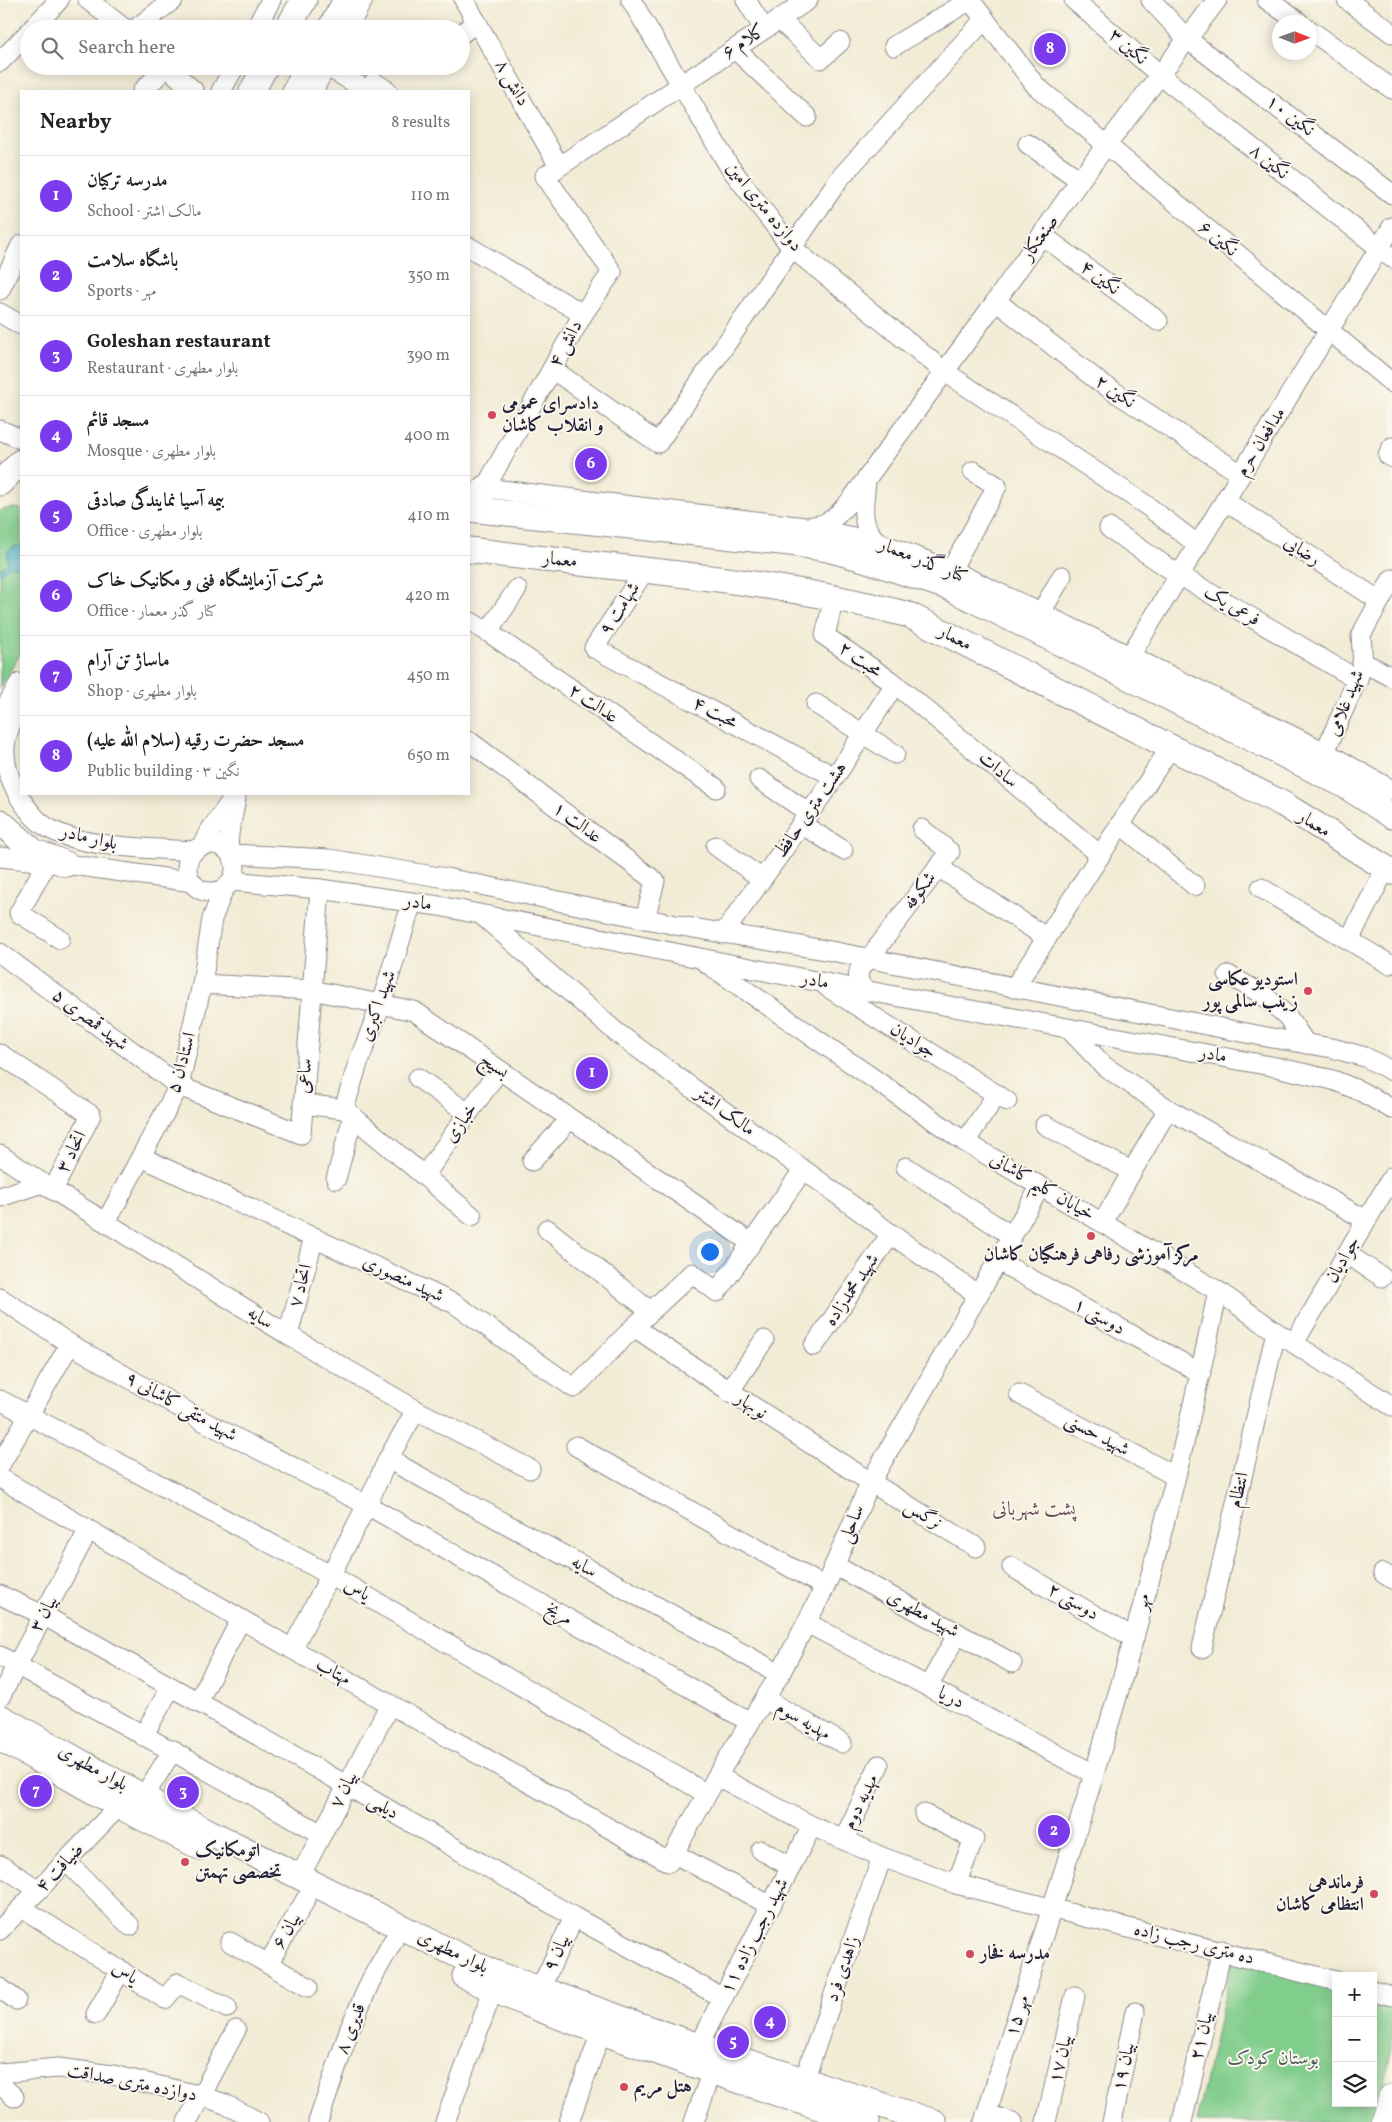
<!DOCTYPE html>
<meta charset="utf-8">
<style>
body{margin:0;font-family:Vollkorn,Amiri,serif;background:#f2f2f2;color:#222}
.controls{position:absolute;right:15px;bottom:15px;display:grid;overflow:hidden;border-radius:0px;box-shadow:0 2px 12px #0003}
.controls button{width:45px;height:45px;display:grid;place-items:center;padding:0;border:0;border-bottom:1px solid #e0e0e0;background:#fff;color:#222;font:25px sans-serif}
.compass{position:absolute;left:1272px;top:15px;width:45px;height:45px;border-radius:50%;background:#fff;box-shadow:0 2px 12px #0003;rotate:91deg}
.you{position:absolute;left:709px;top:1251px;width:18px;height:18px;margin:-12px;border:4px solid #fff;border-radius:50%;background:#1a73e8;box-shadow:0 0 0 8px #1a73e833}
.badge{display:grid;place-items:center;width:32px;height:32px;border-radius:50%;background:#7c3aed;color:#fff;font-size:16px;font-weight:700}
.pin{position:absolute;translate:-50% -50%;border:2px solid #fff;box-shadow:0 1px 5px #0006}
.list{margin:0;padding:0;list-style:none}
h2{display:flex;justify-content:space-between;align-items:center;height:65px;margin:0;padding:0 20px;font-size:21px}
h2 small{font-size:16px;font-weight:400;color:#767676}
.list li{display:grid;grid-template-columns:32px 1fr auto;gap:15px;align-items:center;box-sizing:border-box;height:80px;padding:0 20px;border-top:1px solid #e0e0e0}
.list b{display:block;font-size:19px;white-space:nowrap}
.list p{margin:0;font-size:16px;white-space:nowrap;color:#767676}
.list em{font-size:16px;font-style:normal;color:#767676}
.icon{flex:none;width:28px;height:28px;fill:none;stroke:currentColor;stroke-width:2;stroke-linecap:round;stroke-linejoin:round}
.map{position:relative;flex:none;width:1392px;height:2122px;overflow:hidden}
.search{position:absolute;background:#fff;box-shadow:0 2px 12px #0003;left:20px;top:20px;width:450px;height:55px;display:flex;align-items:center;gap:12px;box-sizing:border-box;padding:0 18px;border-radius:28px;color:#767676;font-size:19px}
.panel{position:absolute;background:#fff;box-shadow:0 2px 12px #0003;left:20px;top:90px;width:450px;height:705px;border-radius:0px}
.map>svg:first-child{display:block}
.green{fill:#81cd8c;stroke:#527864}
.water{fill:#45afc4;stroke:#346880}
.lines{fill:none;stroke-linecap:round;stroke-linejoin:round}
.minor-casing{stroke:#8a8788;stroke-width:21}
.major-casing{stroke:#8a8788;stroke-width:27}
.highway-casing{stroke:#8a8788;stroke-width:29}
.minor{stroke:#fff;stroke-width:19}
.major{stroke:#fff;stroke-width:25}
.highway{stroke:#fff;stroke-width:28}
.poi-dot{fill:#d1495b;stroke:#fbf7ec;stroke-width:2}
.labels{text-anchor:middle;dominant-baseline:central;stroke-width:4;stroke-linejoin:round;paint-order:stroke}
.street-label{font-size:19px;fill:#22223b;stroke:#fbf7ec}
.poi-label{font-size:19px;font-weight:bold;fill:#22223b;stroke:#fbf7ec;text-anchor:start}
.park-label{font-size:19px;fill:#435e57;stroke:#fbf7ec}
.neighbourhood-label{font-size:20px;fill:#674c54;stroke:#fbf7ec}
</style>
<div class="map">
<svg width="1392" height="2122" viewBox="0 0 1392 2122">
<rect width="100%" height="100%" fill="#fbf7ec"/>
<filter id="ink" filterUnits="userSpaceOnUse"><feTurbulence type="fractalNoise" baseFrequency=".02" numOctaves="2"/><feDisplacementMap in="SourceGraphic" scale="10" xChannelSelector="R" yChannelSelector="G"/><feConvolveMatrix kernelMatrix="1 2 1 2 8 2 1 2 1" color-interpolation-filters="sRGB"/></filter>
<filter id="wash" filterUnits="userSpaceOnUse"><feTurbulence type="fractalNoise" baseFrequency=".0096" numOctaves="4" result="noise"/><feDisplacementMap in="SourceGraphic" scale="20" xChannelSelector="R" yChannelSelector="G"/><feGaussianBlur stdDeviation="1.12" result="paint"/><feColorMatrix in="noise" values="0 0 0 0 0 0 0 0 0 0 0 0 0 0 0 0 0 1.4 0 .05"/><feComposite in="paint" operator="in"/></filter>
<g filter="url(#wash)">
<rect width="100%" height="100%" fill="#f2ecd6"/>
<g class="green">
<polygon points="13,508 21,509 21,652 0,689 0,510"/>
<polygon points="1233,1958 1336,1988 1336,2103 1373,2103 1373,1999 1392,2004 1392,2047 1381,2102 1373,2122 1196,2122"/>
</g>
<polygon class="water" points="14,546 21,547 21,568 10,566 0,575 0,569 8,563 7,552"/>
</g>
<g filter="url(#ink)">
<g class="lines">
<g class="minor-casing">
<g id="minor">
<polyline points="88,0 125,29"/>
<polyline points="464,0 559,166"/>
<polyline points="631,0 729,166 792,248 945,372 1146,505 1198,545"/>
<polyline points="746,0 764,29"/>
<polyline points="808,0 545,176 612,272 583,314 485,488 805,527 878,542 951,570 1130,656 1325,752 1392,790"/>
<polyline points="970,0 1036,86 1392,383"/>
<polyline points="1074,0 1160,75 1392,258"/>
<polyline points="1151,0 1187,39 1392,194"/>
<polyline points="1267,0 1299,22"/>
<polyline points="1347,0 1392,33"/>
<polyline points="779,19 821,59 840,42"/>
<polyline points="32,29 59,0"/>
<polyline points="135,29 173,0"/>
<polyline points="255,29 271,0"/>
<polyline points="347,29 363,0"/>
<polyline points="1310,30 1392,89"/>
<polyline points="461,34 477,22"/>
<polyline points="894,46 970,0"/>
<polyline points="735,49 807,117"/>
<polyline points="0,62 29,32"/>
<polyline points="166,66 194,91"/>
<polyline points="326,66 368,91 374,82 388,91"/>
<polyline points="142,91 167,67"/>
<polyline points="221,91 235,66"/>
<polyline points="313,91 326,66"/>
<polyline points="1028,144 1080,180"/>
<polyline points="1042,235 1158,321"/>
<polyline points="469,247 583,314"/>
<polyline points="0,290 21,245"/>
<polyline points="996,301 1098,381 1241,474"/>
<polyline points="0,313 21,325"/>
<polyline points="552,369 658,443 839,179 985,19"/>
<polyline points="0,430 21,439"/>
<polyline points="1392,447 1388,455 1392,458"/>
<path d="M866 481C864 505 858 525 878 542"/>
<polyline points="1225,501 1380,601"/>
<path d="M812 526C831 525 839 513 851 500L996 301 1080 180 1217 0"/>
<polyline points="1109,528 1179,575 1358,680"/>
<polyline points="645,570 594,648 835,777"/>
<polyline points="951,570 997,486 973,471"/>
<polyline points="834,597 825,636 895,684 1100,855"/>
<polyline points="469,621 488,632 716,788"/>
<polyline points="1035,623 1062,576"/>
<polyline points="488,632 517,589"/>
<polyline points="1130,656 1392,227"/>
<polyline points="1362,662 1392,677"/>
<polyline points="816,704 895,754"/>
<path d="M16 707C13 720 6 734 5 747 4 766 10 782 20 798 27 808 34 819 45 826 79 849 153 848 194 851"/>
<polyline points="469,741 655,881 645,919"/>
<polyline points="1320,763 1363,666 1361,635 1392,579"/>
<polyline points="759,779 809,813"/>
<polyline points="801,824 843,850"/>
<polyline points="1120,824 1195,886"/>
<circle cx="211" cy="868" r="24"/>
<polyline points="202,846 209,832 236,794"/>
<polyline points="716,846 762,879"/>
<polyline points="228,850 229,833 236,799"/>
<polyline points="231,854 329,859 446,878 681,926 831,951 1272,1038 1332,1048 1365,1057 1392,1071"/>
<polyline points="0,857 66,864 192,882"/>
<polyline points="47,862 19,913 60,939"/>
<polyline points="938,867 1047,938"/>
<polyline points="231,881 320,889 439,906 820,982 1276,1067 1333,1080 1360,1091 1392,1109"/>
<polyline points="1261,888 1389,964"/>
<polyline points="484,917 616,1032 891,1234 978,1295"/>
<polyline points="723,934 835,777 895,684"/>
<polyline points="1349,940 1386,868"/>
<polyline points="0,953 179,1086 301,1134 320,889"/>
<polyline points="705,962 965,1142 1218,1291 1276,1332 1392,1406"/>
<polyline points="1228,975 1262,994 1287,1016 1306,1044"/>
<polyline points="202,984 312,990 414,1011 751,1243"/>
<polyline points="827,987 1007,1101"/>
<polyline points="1014,988 1170,748"/>
<path d="M866 991C855 981 856 968 868 960L950 852 922 829"/>
<polyline points="1069,1029 1104,1066 1168,1109 1366,1220"/>
<polyline points="0,1054 91,1115 53,1190"/>
<polyline points="418,1078 468,1113"/>
<polyline points="303,1104 344,1109 472,1216"/>
<polyline points="344,1109 358,1063 381,1004 412,902"/>
<polyline points="1045,1125 1131,1171"/>
<polyline points="965,1142 997,1094"/>
<polyline points="0,1155 42,1183"/>
<polyline points="141,1157 455,1304 574,1388 634,1327 692,1273 717,1292 803,1170"/>
<polyline points="532,1161 570,1119"/>
<polyline points="906,1167 1012,1236"/>
<polyline points="424,1176 499,1070"/>
<polyline points="336,1179 353,1116"/>
<polyline points="0,1197 42,1183 288,1335 416,1410 530,1469"/>
<polyline points="106,1222 179,1086 202,984 212,919 224,888"/>
<polyline points="1103,1222 1168,1109"/>
<polyline points="547,1229 650,1311"/>
<polyline points="1347,1254 1382,1277"/>
<polyline points="998,1261 1201,1373"/>
<polyline points="0,1298 70,1344 203,1421 367,1505 750,1722"/>
<path d="M634 1327C746 1403 860 1477 976 1547"/>
<polyline points="288,1335 314,1237"/>
<polyline points="1294,1343 1392,1177"/>
<polyline points="814,1346 891,1234"/>
<polyline points="729,1392 764,1340"/>
<polyline points="1019,1394 1175,1476"/>
<polyline points="0,1400 332,1576 707,1794"/>
<polyline points="576,1446 825,1587"/>
<polyline points="388,1459 780,1674"/>
<polyline points="0,1465 70,1344"/>
<polyline points="0,1478 292,1649 669,1862 717,1776 780,1674 825,1587 870,1483 1040,1187"/>
<polyline points="834,1565 1012,1663"/>
<polyline points="1012,1567 1134,1638"/>
<polyline points="1383,1573 1392,1579"/>
<polyline points="0,1595 43,1615 346,1785 574,1917 723,1998"/>
<polyline points="807,1623 1094,1774"/>
<polyline points="1202,1648 1276,1332"/>
<polyline points="292,1649 367,1505 388,1459 416,1410"/>
<polyline points="0,1656 322,1834"/>
<polyline points="928,1687 958,1633"/>
<polyline points="0,1697 88,1531"/>
<polyline points="765,1699 842,1743"/>
<polyline points="198,1702 241,1619"/>
<polyline points="143,1736 171,1687"/>
<polyline points="717,1776 812,1826 882,1857 956,1884 1336,1981"/>
<polyline points="144,1796 173,1750"/>
<polyline points="924,1814 974,1839 956,1884"/>
<polyline points="844,1839 879,1765"/>
<polyline points="761,1850 791,1867"/>
<polyline points="673,1853 771,1906"/>
<polyline points="66,1861 130,1926"/>
<polyline points="0,1865 39,1890"/>
<polyline points="300,1876 390,1704"/>
<polyline points="22,1908 165,1999 178,1983 227,2008"/>
<polyline points="0,1930 119,1806"/>
<polyline points="230,1942 308,1987"/>
<polyline points="268,1964 306,1899"/>
<polyline points="0,1988 16,2000"/>
<polyline points="540,1989 574,1917"/>
<polyline points="1373,1991 1392,1996"/>
<polyline points="96,2014 121,1970"/>
<polyline points="698,2046 812,1826"/>
<polyline points="0,2073 58,2068 113,2075 202,2096 225,2104 259,2122"/>
<polyline points="804,2080 882,1857"/>
<polyline points="0,2084 14,2097"/>
<polyline points="986,2114 1013,2122"/>
<polyline points="187,2122 236,2030"/>
<polyline points="318,2122 350,2028 371,1980 393,1941"/>
<polyline points="445,2122 493,1990"/>
<polyline points="569,2122 601,2032"/>
<polyline points="694,2122 712,2071"/>
<path d="M984 2122C1019 2006 1059 1891 1094 1774 1143 1615 1184 1453 1218 1291"/>
<polyline points="1046,2122 1075,1996"/>
<polyline points="1112,2122 1135,2012"/>
<polyline points="1182,2122 1222,1950"/>
</g>
</g>
<g class="major-casing">
<g id="major">
<polyline points="287,29 304,0"/>
<polyline points="330,29 346,0"/>
<polyline points="252,91 266,66"/>
<polyline points="295,91 308,66"/>
<polyline points="0,483 21,462"/>
<polyline points="469,509 790,543 827,549 864,559 950,588 1344,785 1392,816"/>
<polyline points="473,509 485,488"/>
<path d="M469 550C616 569 765 577 909 615L1283 804 1392 872"/>
<polyline points="0,724 21,686"/>
<polyline points="0,822 33,851 66,864"/>
<polyline points="0,1717 179,1817 492,1972 698,2046 934,2122"/>
<polyline points="0,1738 119,1806 200,1847"/>
<path d="M465 1976C521 2004 582 2025 641 2046 716 2073 791 2099 867 2122"/>
</g>
</g>
<g class="highway-casing">
<polyline id="highway" points="1386,2122 1392,2098"/>
</g>
<use href="#minor" class="minor"/>
<use href="#major" class="major"/>
<use href="#highway" class="highway"/>
</g>
</g>
<g class="poi-dot">
<circle cx="492" cy="415" r="5"/>
<circle cx="1308" cy="991" r="5"/>
<circle cx="1091" cy="1236" r="5"/>
<circle cx="185" cy="1862" r="5"/>
<circle cx="1374" cy="1894" r="5"/>
<circle cx="970" cy="1954" r="5"/>
<circle cx="624" cy="2087" r="5"/>
</g>
<g class="labels">
<g class="street-label">
<text transform="translate(744 42) rotate(-34)">کلام ۶</text>
<text transform="translate(1128 47) rotate(41)">نگین ۳</text>
<text transform="translate(512 83) rotate(60)">دانش ۸</text>
<text transform="translate(1290 116) rotate(37)">نگین ۱۰</text>
<text transform="translate(1269 162) rotate(39)">نگین ۸</text>
<text transform="translate(764 207) rotate(51)">دوازده متری امین</text>
<text transform="translate(1040 238) rotate(-55)">صنعتکار</text>
<text transform="translate(1218 239) rotate(40)">نگین ۶</text>
<text transform="translate(1100 278) rotate(37)">نگین ۴</text>
<text transform="translate(566 344) rotate(-62)">دانش ۴</text>
<text transform="translate(1115 392) rotate(34)">نگین ۲</text>
<text transform="translate(1261 442) rotate(-58)">مدافعان حرم</text>
<text transform="translate(1302 551) rotate(33)">رضایی</text>
<text transform="translate(560 560) rotate(6)">معمار</text>
<text transform="translate(923 561) rotate(22)">کنار گذر معمار</text>
<text transform="translate(1232 606) rotate(31)">فرعی یک</text>
<text transform="translate(620 609) rotate(-57)">شهامت ۹</text>
<text transform="translate(955 638) rotate(28)">معمار</text>
<text transform="translate(860 660) rotate(35)">محبت ۲</text>
<text transform="translate(1346 703) rotate(-68)">شهید غلامی</text>
<text transform="translate(593 704) rotate(34)">عدالت ۲</text>
<text transform="translate(715 713) rotate(28)">محبت ۴</text>
<text transform="translate(998 770) rotate(40)">سادات</text>
<text transform="translate(811 810) rotate(-55)">هشت متری حافظ</text>
<text transform="translate(577 823) rotate(37)">عدالت ۱</text>
<text transform="translate(1314 824) rotate(32)">معمار</text>
<text transform="translate(89 838) rotate(13)">بلوار مادر</text>
<text transform="translate(920 891) rotate(-53)">شکوفه</text>
<text transform="translate(418 903) rotate(9)">مادر</text>
<text transform="translate(815 981) rotate(11)">مادر</text>
<text transform="translate(378 1006) rotate(-70)">شهید اکبری</text>
<text transform="translate(90 1020) rotate(37)">شهید قمصری ۵</text>
<text transform="translate(913 1041) rotate(32)">جوادیان</text>
<text transform="translate(1213 1055) rotate(10)">مادر</text>
<text transform="translate(182 1063) rotate(-74)">استادان ۵</text>
<text transform="translate(494 1066) rotate(35)">بسیج</text>
<text transform="translate(305 1076) rotate(-86)">ساعی</text>
<text transform="translate(725 1112) rotate(36)">مالک اشتر</text>
<text transform="translate(461 1123) rotate(-55)">خبازی</text>
<text transform="translate(72 1152) rotate(-63)">اتحاد ۳</text>
<text transform="translate(1042 1187) rotate(30)">خیابان کلیم کاشانی</text>
<text transform="translate(1343 1260) rotate(-60)">جوادیان</text>
<text transform="translate(403 1279) rotate(25)">شهید منصوری</text>
<text transform="translate(301 1286) rotate(-75)">اتحاد ۷</text>
<text transform="translate(852 1290) rotate(-56)">شهید محمدزاده</text>
<text transform="translate(1099 1317) rotate(29)">دوستی ۱</text>
<text transform="translate(260 1318) rotate(32)">سایه</text>
<text transform="translate(751 1406) rotate(34)">نوبهار</text>
<text transform="translate(181 1407) rotate(29)">شهید متقی کاشانی ۹</text>
<text transform="translate(1097 1435) rotate(28)">شهید حسنی</text>
<text transform="translate(1239 1490) rotate(-77)">انتظام</text>
<text transform="translate(923 1515) rotate(31)">نرگس</text>
<text transform="translate(852 1524) rotate(-67)">ساحلی</text>
<text transform="translate(584 1567) rotate(29)">سایه</text>
<text transform="translate(357 1590) rotate(30)">یاس</text>
<text transform="translate(1073 1602) rotate(30)">دوستی ۲</text>
<text transform="translate(1143 1602) rotate(-76)">مهر</text>
<text transform="translate(44 1614) rotate(-62)">بیان ۳</text>
<text transform="translate(559 1614) rotate(30)">مریخ</text>
<text transform="translate(923 1614) rotate(29)">شهید مطهری</text>
<text transform="translate(333 1672) rotate(29)">مهتاب</text>
<text transform="translate(951 1698) rotate(27)">دریا</text>
<text transform="translate(803 1721) rotate(30)">مهدیه سوم</text>
<text transform="translate(93 1768) rotate(29)">بلوار مطهری</text>
<text transform="translate(344 1790) rotate(-63)">بیان ۷</text>
<text transform="translate(861 1802) rotate(-64)">مهدیه دوم</text>
<text transform="translate(383 1807) rotate(30)">دیلمی</text>
<text transform="translate(60 1868) rotate(-47)">ضیافت ۴</text>
<text transform="translate(287 1931) rotate(-60)">بیان ۶</text>
<text transform="translate(755 1936) rotate(-63)">شهید رجب زاده ۱۱</text>
<text transform="translate(1194 1944) rotate(14)">ده متری رجب زاده</text>
<text transform="translate(453 1952) rotate(26)">بلوار مطهری</text>
<text transform="translate(557 1953) rotate(-65)">بیان ۹</text>
<text transform="translate(843 1969) rotate(-71)">زاهدی فرد</text>
<text transform="translate(125 1973) rotate(33)">یاس</text>
<text transform="translate(1018 2016) rotate(-72)">مهر ۱۵</text>
<text transform="translate(351 2029) rotate(-69)">قدیری ۸</text>
<text transform="translate(1202 2036) rotate(-77)">بیان ۲۱</text>
<text transform="translate(1061 2059) rotate(-77)">بیان ۱۷</text>
<text transform="translate(1124 2067) rotate(-78)">بیان ۱۹</text>
<text transform="translate(132 2083) rotate(11)">دوازده متری صداقت</text>
</g>
<g class="poi-label">
<text x="502" y="404">دادسرای عمومی<tspan x="502" dy="22">و انقلاب کاشان</tspan></text>
<text x="1298" y="980" text-anchor="end">استودیو عکاسی<tspan x="1298" dy="22">زینب سالمی پور</tspan></text>
<text x="1091" y="1255" text-anchor="middle">مرکز آموزشی رفاهی فرهنگیان کاشان</text>
<text x="195" y="1851">اتومکانیک<tspan x="195" dy="22">تخصصی تهمتن</tspan></text>
<text x="1364" y="1883" text-anchor="end">فرماندهی<tspan x="1364" dy="22">انتظامی کاشان</tspan></text>
<text x="980" y="1954">مدرسه فخار</text>
<text x="634" y="2087">هتل مریم</text>
</g>
<g class="park-label">
<text x="1273" y="2059">بوستان کودک</text>
</g>
<g class="neighbourhood-label">
<text x="1034" y="1510">پشت شهربانی</text>
</g>
</g>
</svg>
<div class="controls">
<button>+</button>
<button>−</button>
<button><svg class="icon" aria-label="layers" viewBox="0 0 24 24"><path d="M12 4l9 5-9 5-9-5zM3 14l9 5 9-5"/></svg></button>
</div>
<svg class="compass" viewBox="-18 -18 36 36"><path d="M0-13l5 13h-10z" fill="#e53935"/><path d="M0 13l5-13h-10z" fill="#767676"/></svg>
<div class="you"></div>
<div class="pin badge" style="left:592px;top:1073px">1</div>
<div class="pin badge" style="left:1054px;top:1831px">2</div>
<div class="pin badge" style="left:183px;top:1792px">3</div>
<div class="pin badge" style="left:770px;top:2022px">4</div>
<div class="pin badge" style="left:733px;top:2042px">5</div>
<div class="pin badge" style="left:591px;top:464px">6</div>
<div class="pin badge" style="left:36px;top:1791px">7</div>
<div class="pin badge" style="left:1050px;top:49px">8</div>
<div class="search"><svg class="icon" aria-label="search" viewBox="0 0 24 24"><circle cx="10" cy="10" r="6"/><path d="M15 15l6 6"/></svg>Search here</div>
<section class="panel">
<h2>Nearby<small>8 results</small></h2>
<ul class="list">
<li><span class="badge">1</span><div><b>مدرسه ترکیان</b><p>School · مالک اشتر</p></div><em>110 m</em></li>
<li><span class="badge">2</span><div><b>باشگاه سلامت</b><p>Sports · مهر</p></div><em>350 m</em></li>
<li><span class="badge">3</span><div><b>Goleshan restaurant</b><p>Restaurant · بلوار مطهری</p></div><em>390 m</em></li>
<li><span class="badge">4</span><div><b>مسجد قائم</b><p>Mosque · بلوار مطهری</p></div><em>400 m</em></li>
<li><span class="badge">5</span><div><b>بیمه آسیا نمایندگی صادقی</b><p>Office · بلوار مطهری</p></div><em>410 m</em></li>
<li><span class="badge">6</span><div><b>شرکت آزمایشگاه فنی و مکانیک خاک</b><p>Office · کنار گذر معمار</p></div><em>420 m</em></li>
<li><span class="badge">7</span><div><b>ماساژ تن آرام</b><p>Shop · بلوار مطهری</p></div><em>450 m</em></li>
<li><span class="badge">8</span><div><b>مسجد حضرت رقیه (سلام الله علیه)</b><p>Public building · نگین ۳</p></div><em>650 m</em></li>
</ul>
</section>
</div>
